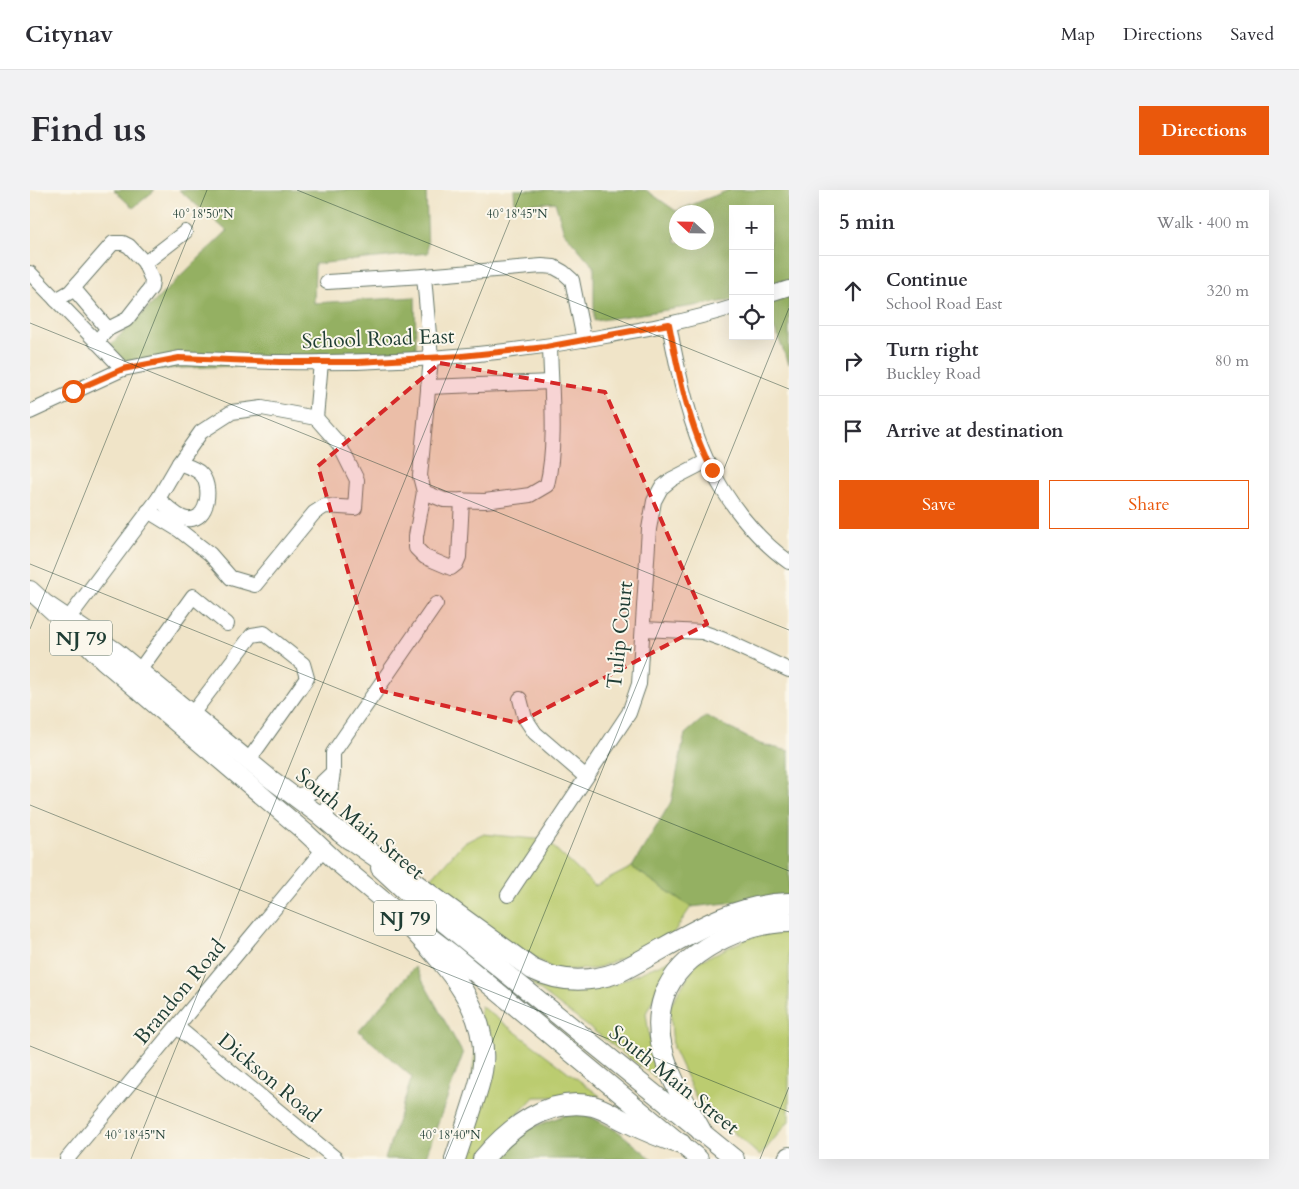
<!DOCTYPE html>
<meta charset="utf-8">
<style>
body{margin:0;font-family:Cardo,serif;background:#f2f2f3;color:#2b2b33}
.controls{position:absolute;right:15px;top:15px;display:grid;overflow:hidden;border-radius:0px;box-shadow:0 5px 20px #0002}
.controls button{width:45px;height:45px;display:grid;place-items:center;padding:0;border:0;border-bottom:1px solid #e1e1e2;background:#fff;color:#2b2b33;font:25px sans-serif}
.compass{position:absolute;left:639px;top:15px;width:45px;height:45px;border-radius:50%;background:#fff;box-shadow:0 5px 20px #0002;rotate:292deg}
.stop{position:absolute;width:15px;height:15px;margin:-11px;border:4px solid #ea580c;border-radius:50%;background:#fff}
.stop.end{background:#ea580c;border-color:#fff;box-shadow:0 1px 5px #0008}
.list{margin:0;padding:0;list-style:none}
h2{display:flex;justify-content:space-between;align-items:center;height:65px;margin:0;padding:0 20px;font-size:21px}
h2 small{font-size:16px;font-weight:400;color:#7c7c81}
.list li{display:grid;grid-template-columns:32px 1fr auto;gap:15px;align-items:center;box-sizing:border-box;height:70px;padding:0 20px;border-top:1px solid #e1e1e2}
.list b{display:block;font-size:19px;white-space:nowrap}
.list p{margin:0;font-size:16px;white-space:nowrap;color:#7c7c81}
.list em{font-size:16px;font-style:normal;color:#7c7c81}
.actions{display:flex;gap:10px;padding:15px 20px}
.actions a{flex:1;padding:11px 0;border:1px solid #ea580c;border-radius:0px;text-align:center;font-size:18px;color:#ea580c}
.actions .main{background:#ea580c;color:#fff}
.icon{flex:none;width:28px;height:28px;fill:none;stroke:currentColor;stroke-width:2;stroke-linecap:round;stroke-linejoin:round}
.map{position:relative;flex:none;width:759px;height:969px;overflow:hidden;border-radius:0px}
header{display:flex;align-items:center;gap:30px;box-sizing:border-box;height:70px;padding:0 25px;background:#fff;border-bottom:1px solid #e1e1e2}
header strong{font-size:24px}
nav{display:flex;gap:28px;margin-inline-start:auto;font-size:18px}
.intro{display:flex;align-items:center;justify-content:space-between;box-sizing:border-box;height:120px;padding:0 30px}
h1{margin:0;font-size:35px}
.button{padding:12px 22px;border-radius:0px;background:#ea580c;color:#fff;font-size:18px;font-weight:700}
main{display:flex;gap:30px;padding:0 30px}
aside{flex:1;background:#fff;border-radius:0px;box-shadow:0 5px 20px #0002}
.map>svg:first-child{display:block}
.green{fill:#bbcc6f;stroke:#6d8452}
.forest{fill:#94b062;stroke:#5a764b;fill-rule:evenodd}
.lines{fill:none;stroke-linecap:round;stroke-linejoin:round}
.minor-casing{stroke:#687768;stroke-width:16}
.major-casing{stroke:#687768;stroke-width:20}
.highway-casing{stroke:#687768;stroke-width:22}
.minor{stroke:#fff;stroke-width:14}
.major{stroke:#fff;stroke-width:18}
.highway{stroke:#fff;stroke-width:20}
.route{stroke:#ea580c;stroke-width:6}
.marked{fill:#d62828;fill-opacity:0.2;stroke:#d62828;stroke-width:4;stroke-dasharray:10 6;stroke-linejoin:round}
.ticks{fill:none;stroke:#1f3d34;stroke-width:1;stroke-opacity:0.45}
.labels{text-anchor:middle;dominant-baseline:central;stroke-width:4;stroke-linejoin:round;paint-order:stroke}
.shield{fill:#fbf7ec;stroke:#61756b;stroke-width:1}
.shield-label{font-size:20px;font-weight:bold;fill:#1f3d34}
.street-label{font-size:21px;fill:#1f3d34;stroke:#fbf7ec}
.ticks-label{font-size:12px;text-anchor:middle;fill:#1f3d34;stroke:#fbf7ec;stroke-width:4;stroke-linejoin:round;paint-order:stroke}
</style>
<header>
<strong>Citynav</strong>
<nav><a>Map</a><a>Directions</a><a>Saved</a></nav>
</header>
<div class="intro"><h1>Find us</h1><a class="button">Directions</a></div>
<main>
<div class="map">
<svg width="759" height="969" viewBox="0 0 759 969">
<rect width="100%" height="100%" fill="#fbf7ec"/>
<filter id="ink" filterUnits="userSpaceOnUse"><feTurbulence type="fractalNoise" baseFrequency=".02" numOctaves="2"/><feDisplacementMap in="SourceGraphic" scale="10" xChannelSelector="R" yChannelSelector="G"/><feConvolveMatrix kernelMatrix="1 2 1 2 8 2 1 2 1" color-interpolation-filters="sRGB"/></filter>
<filter id="wash" filterUnits="userSpaceOnUse"><feTurbulence type="fractalNoise" baseFrequency=".0096" numOctaves="4" result="noise"/><feDisplacementMap in="SourceGraphic" scale="20" xChannelSelector="R" yChannelSelector="G"/><feGaussianBlur stdDeviation="1.12" result="paint"/><feColorMatrix in="noise" values="0 0 0 0 0 0 0 0 0 0 0 0 0 0 0 0 0 1.4 0 .05"/><feComposite in="paint" operator="in"/></filter>
<g filter="url(#wash)">
<rect width="100%" height="100%" fill="#f0e4c8"/>
<g class="green">
<polygon points="452,644 516,650 565,696 602,677 661,717 640,748 565,779 525,780 462,742 399,691 432,654"/>
<polygon points="759,742 759,931 730,966 667,910 643,858 640,816 667,772 730,743"/>
<polygon points="645,768 616,823 625,887 500,793 554,801 582,795"/>
<polygon points="451,816 570,906 504,907 447,969 431,969"/>
</g>
<g class="forest">
<polygon points="84,0 125,0 103,18"/>
<polygon points="149,0 396,0 398,63 285,74 284,113 385,107 386,158 249,174 87,181 75,160 197,41"/>
<path d="M484 0H616L646 21 699 0H759V174L740 128V19H703V110L564 131V77L534 42 525 12 485 15ZM646 22H676V52H646Z"/>
<polygon points="676,526 730,554 759,561 759,706 661,717 602,677 641,612 655,544"/>
<polygon points="385,777 433,864 395,969 355,969 382,887 329,841"/>
<polygon points="548,920 589,942 622,969 467,969 493,941"/>
</g>
</g>
<g filter="url(#ink)">
<g class="lines">
<g class="minor-casing">
<g id="minor">
<polyline points="115,73 155,42"/>
<polyline points="0,83 93,179"/>
<polyline points="297,92 394,86"/>
<polyline points="44,99 78,139"/>
<polyline points="740,104 759,98"/>
<polyline points="26,110 40,102 83,53 93,53 99,56 114,72 122,90 121,98 96,130 78,139 66,152"/>
<path d="M639 134C647 179 658 230 677 271 695 309 725 348 759 372"/>
<path d="M520 156C521 198 527 254 517 295L500 305 455 311 414 310 394 302 390 286 401 168 394 86 512 76 524 77 533 82 542 90 554 150"/>
<polyline points="398,197 521,192"/>
<path d="M0 222 93 179 149 168C183 169 217 172 251 172 358 174 465 166 570 147 615 139 659 131 703 117"/>
<polyline points="394,302 386,346 386,358 395,367 421,378 426,374 429,367 432,310"/>
<path d="M128 309C136 315 147 328 157 329 179 332 183 294 170 283 165 278 156 276 149 273"/>
<polyline points="118,321 149,340 180,364 201,388 225,395 284,323 295,316 325,318 327,290 309,254 286,228"/>
<polyline points="38,429 128,309 149,273 171,242 202,222 232,218 286,228 291,172"/>
<polyline points="614,439 672,442 692,449 759,480"/>
<polyline points="109,481 163,406 197,434"/>
<polyline points="490,509 495,528 505,543 556,587"/>
<polyline points="162,524 222,445 234,443 273,474 277,488 218,571"/>
<polyline points="303,582 303,563 406,414"/>
<polyline points="264,606 282,602 303,582 296,631"/>
<polyline points="478,705 599,523 609,494 619,339 624,311 631,298 642,289 677,271"/>
<polyline points="147,837 306,969"/>
<polyline points="37,969 293,660"/>
</g>
</g>
<g class="major-casing">
<g id="major">
<polyline points="0,400 24,422"/>
<polyline points="17,415 85,461 238,587 289,625 319,650"/>
<polyline points="50,447 74,471 276,643 308,673 367,722 421,763 669,969"/>
<polyline points="350,678 377,703 705,969"/>
</g>
</g>
<g class="highway-casing">
<g id="highway">
<path d="M310 642 384 693 502 779C531 793 559 793 589 782 644 755 695 714 759 713"/>
<path d="M367 722C405 765 458 811 453 874 452 888 447 901 443 914 437 933 431 951 425 969"/>
<path d="M671 941C657 915 639 888 632 858 628 841 628 823 634 806 650 761 715 732 759 732"/>
<path d="M453 969C479 938 519 906 563 916 575 919 586 927 597 932 615 941 632 948 651 954"/>
<polyline points="758,969 759,967"/>
</g>
</g>
<use href="#minor" class="minor"/>
<use href="#major" class="major"/>
<use href="#highway" class="highway"/>
</g>
</g>
<g class="lines" filter="url(#ink)">
<path class="route" d="M43 201 93 179 149 168 250 172H328L432 166 516 157 639 134C648 181 659 237 682 280"/>
</g>
<path class="marked" d="M410 173 575 202 677 434 488 533 352 501 288 276Z"/>
<path class="ticks" d="M267 0 759 199M0 133 759 440M0 374 759 681M0 439 177 0M0 615 759 922M0 856 280 969M101 969 492 0M415 969 759 118M730 969 759 897"/>
<g class="labels">
<g class="shield">
<rect x="20" y="430.5" width="62" height="35" rx="4"/>
<rect x="344" y="710.5" width="62" height="35" rx="4"/>
</g>
<g class="shield-label">
<text x="51" y="448">NJ 79</text>
<text x="375" y="728">NJ 79</text>
</g>
<g class="street-label">
<text transform="translate(348 149) rotate(-2)">School Road East</text>
<text transform="translate(590 445) rotate(-84)">Tulip Court</text>
<text transform="translate(330 634) rotate(40)">South Main Street</text>
<text transform="translate(150 802) rotate(-50)">Brandon Road</text>
<text transform="translate(239 888) rotate(40)">Dickson Road</text>
<text transform="translate(644 890) rotate(39)">South Main Street</text>
</g>
</g>
<g class="ticks-label">
<text x="173" y="28">40°18'50"N</text>
<text x="487" y="28">40°18'45"N</text>
<text x="105" y="949">40°18'45"N</text>
<text x="420" y="949">40°18'40"N</text>
</g>
</svg>
<div class="controls">
<button>+</button>
<button>−</button>
<button><svg class="icon" aria-label="locate" viewBox="0 0 24 24"><circle cx="12" cy="12" r="6"/><path d="M12 2v4M12 18v4M2 12h4M18 12h4"/></svg></button>
</div>
<svg class="compass" viewBox="-18 -18 36 36"><path d="M0-13l5 13h-10z" fill="#e53935"/><path d="M0 13l5-13h-10z" fill="#7c7c81"/></svg>
<div class="stop" style="left:43px;top:201px"></div>
<div class="stop end" style="left:682px;top:280px"></div>
</div>
<aside>
<h2>5 min<small>Walk · 400 m</small></h2>
<ul class="list">
<li><svg class="icon" aria-label="ahead" viewBox="0 0 24 24"><path d="M12 20V5M6 11l6-6 6 6"/></svg><div><b>Continue</b><p>School Road East</p></div><em>320 m</em></li>
<li><svg class="icon" aria-label="right" viewBox="0 0 24 24"><path d="M7 20v-9h11M14 6l5 5-5 5"/></svg><div><b>Turn right</b><p>Buckley Road</p></div><em>80 m</em></li>
<li><svg class="icon" aria-label="arrive" viewBox="0 0 24 24"><path d="M6 21V4h12l-3 4 3 4H6"/></svg><div><b>Arrive at destination</b></div></li>
</ul>
<div class="actions"><a class="main">Save</a><a>Share</a></div>
</aside>
</main>
